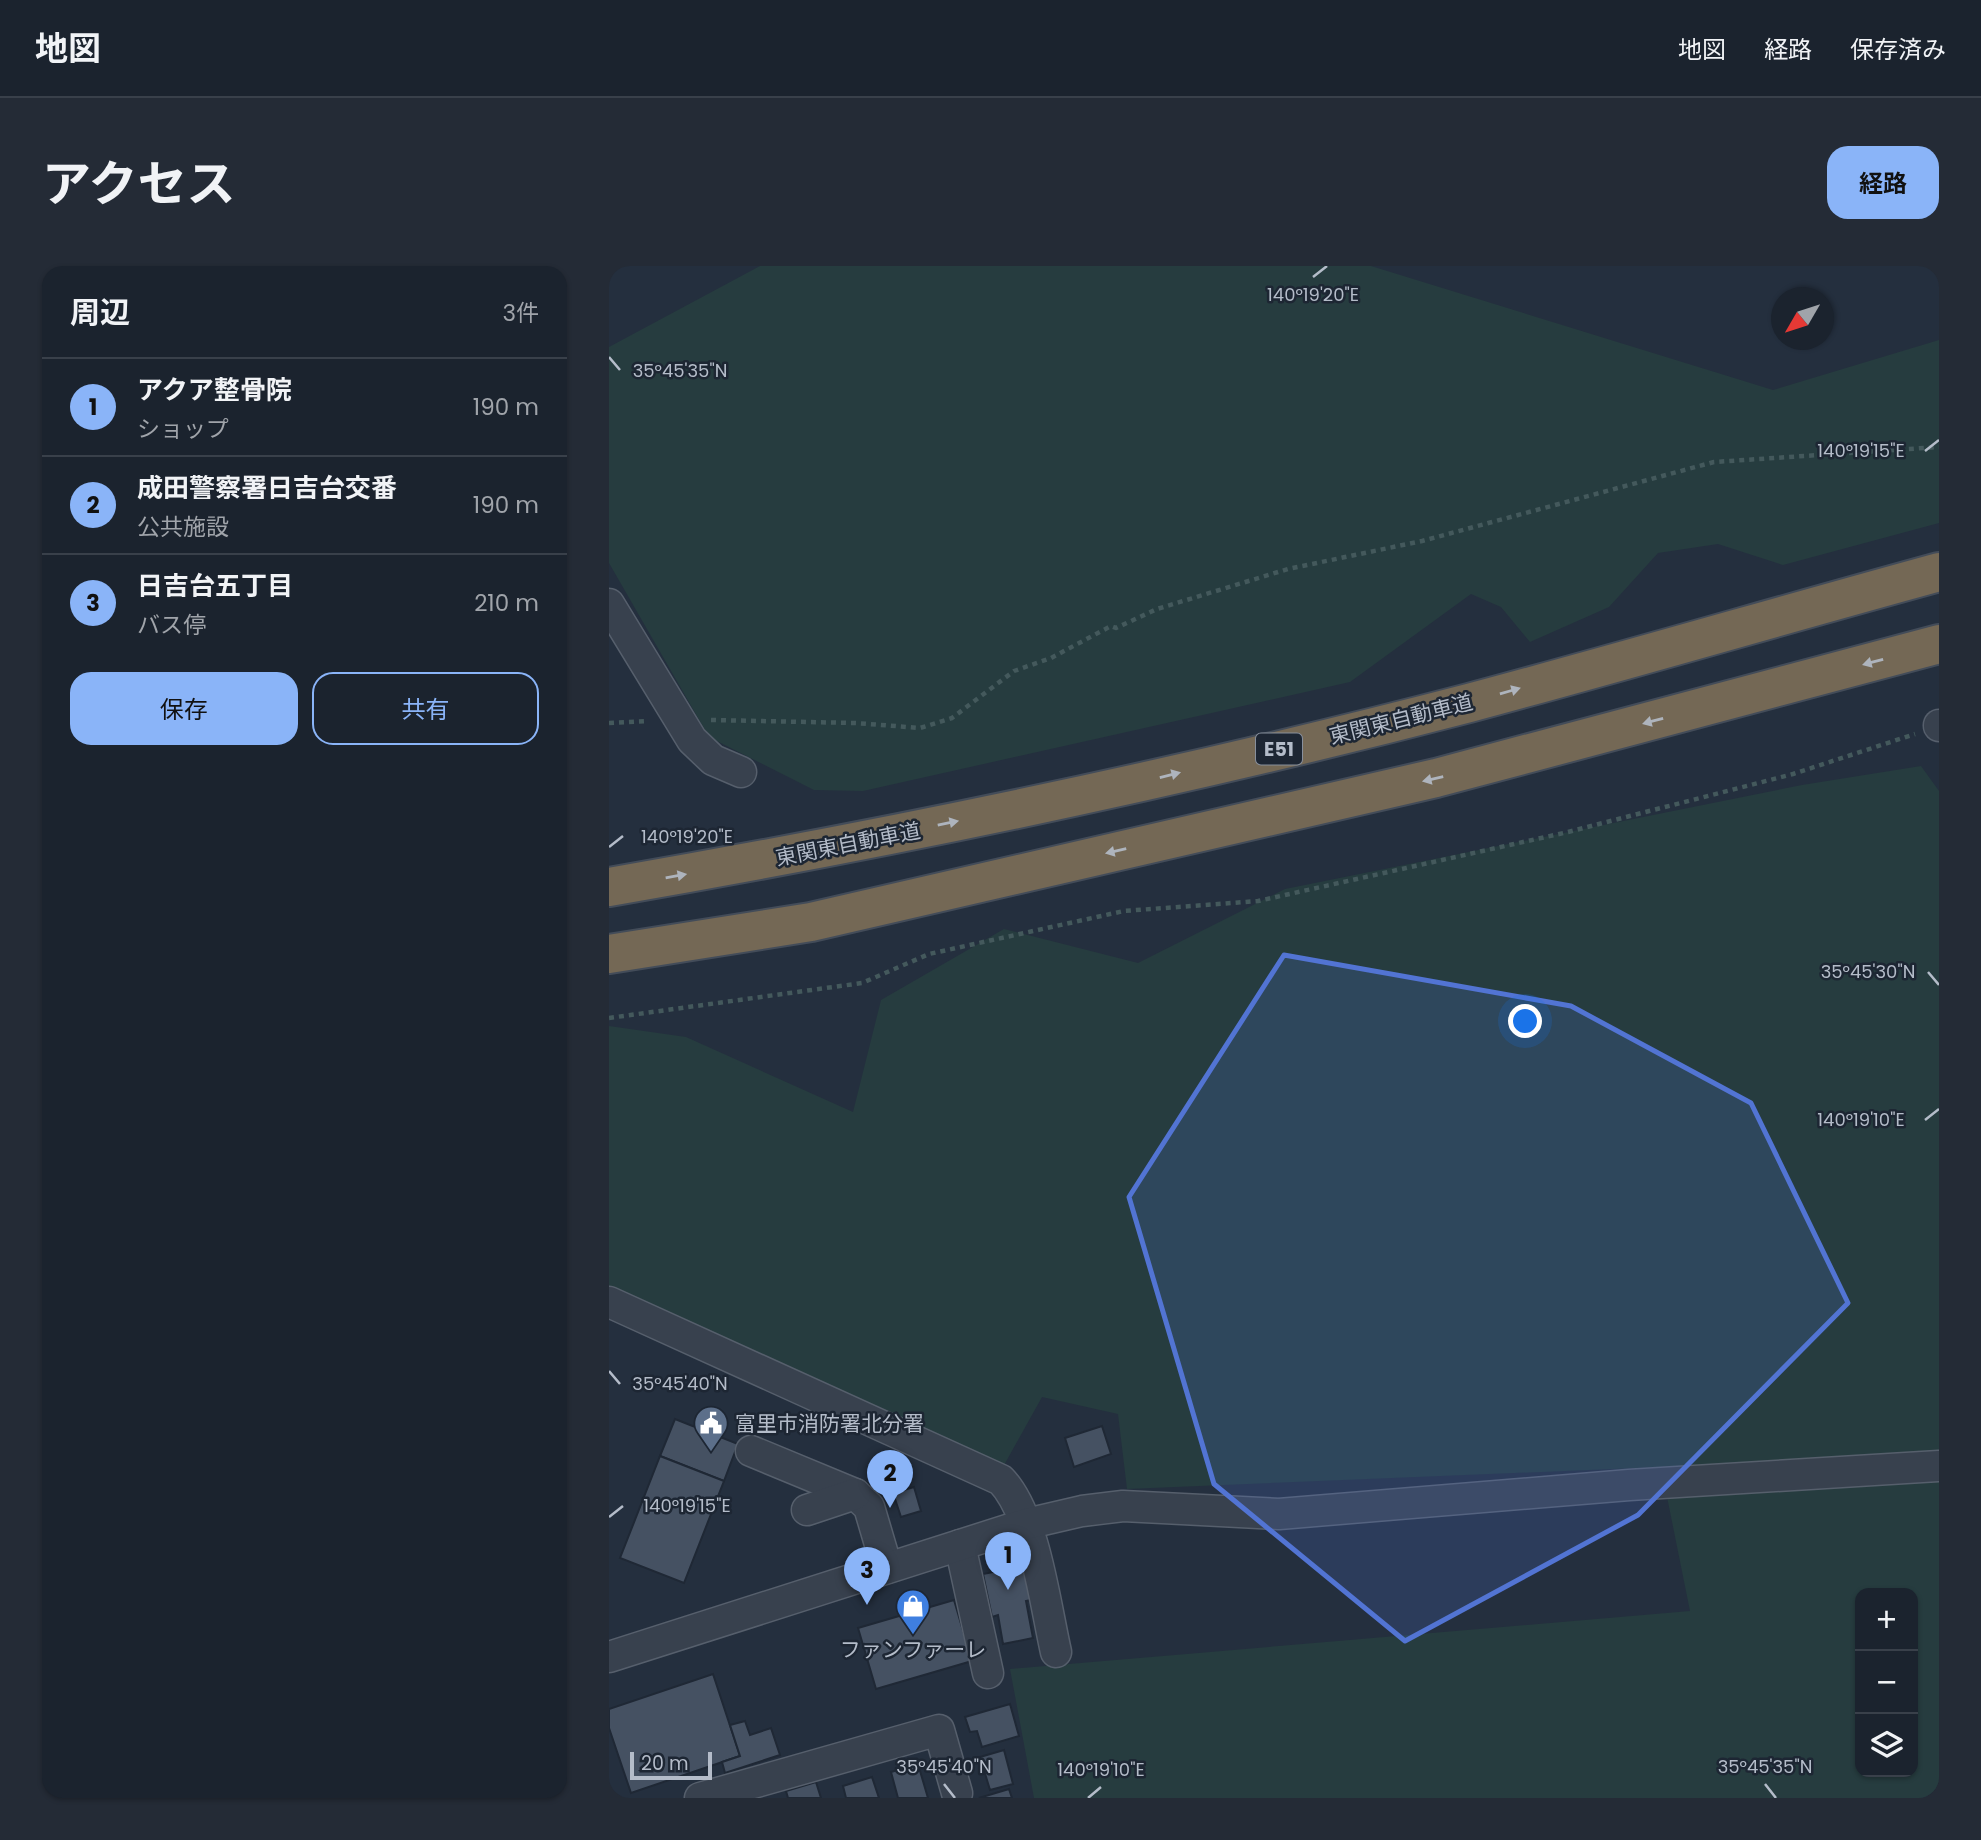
<!DOCTYPE html>
<html lang="ja">
<meta charset="utf-8">
<style>
body{margin:0;font-family:Poppins,"Noto Sans JP",sans-serif;background:#242b36;color:#f1f3f6}
.controls{position:absolute;right:21px;bottom:21px;display:grid;overflow:hidden;border-radius:14px;box-shadow:0 2px 5px #0004}
.controls button{width:63px;height:63px;display:grid;place-items:center;padding:0;border:0;border-bottom:2px solid #39404a;background:#1b232e;color:#f1f3f6;font:35px sans-serif}
.compass{position:absolute;left:1162px;top:21px;width:63px;height:63px;border-radius:50%;background:#1b232e;box-shadow:0 2px 5px #0004;rotate:231deg}
.scale{position:absolute;left:21px;bottom:18px;width:82px;box-sizing:border-box;padding-left:7px;border:4px solid #b4bcc9;border-top:0;font-size:19px;line-height:24px;white-space:nowrap;color:#b4bcc9;-webkit-text-stroke:5px #1d2633;paint-order:stroke}
.you{position:absolute;left:917px;top:756px;width:24px;height:24px;margin:-18px;border:5px solid #fff;border-radius:50%;background:#1a73e8;box-shadow:0 0 0 10px #1a73e833}
.badge{display:grid;place-items:center;width:46px;height:46px;border-radius:50%;background:#8ab4f8;color:#111;font-size:23px;font-weight:700}
.pin{position:absolute;translate:-50% -58px;filter:drop-shadow(0 2px 4px #0008)}
.pin::after{content:'';position:absolute;top:37px;width:24px;height:21px;background:inherit;clip-path:polygon(0 0,100% 0,50% 100%)}
.list{margin:0;padding:0;list-style:none}
h2{display:flex;justify-content:space-between;align-items:center;height:91px;margin:0;padding:0 28px;font-size:30px}
h2 small{font-size:23px;font-weight:400;color:#a0a4aa}
.list li{display:grid;grid-template-columns:46px 1fr auto;gap:21px;align-items:center;box-sizing:border-box;height:98px;padding:0 28px;border-top:2px solid #39404a}
.list b{display:block;font-size:26px;white-space:nowrap}
.list p{margin:0;font-size:23px;white-space:nowrap;color:#a0a4aa}
.list em{font-size:23px;font-style:normal;color:#a0a4aa}
.actions{display:flex;gap:14px;padding:21px 28px}
.actions a{flex:1;padding:16px 0;border:2px solid #8ab4f8;border-radius:21px;text-align:center;font-size:24px;color:#8ab4f8}
.actions .main{background:#8ab4f8;color:#111}
.icon{flex:none;width:38px;height:38px;fill:none;stroke:currentColor;stroke-width:2;stroke-linecap:round;stroke-linejoin:round}
.map{position:relative;flex:none;width:1330px;height:1532px;overflow:hidden;border-radius:21px}
header{display:flex;align-items:center;gap:42px;box-sizing:border-box;height:98px;padding:0 35px;background:#1b232e;border-bottom:2px solid #39404a}
header strong{font-size:33px}
nav{display:flex;gap:38px;margin-inline-start:auto;font-size:24px}
.intro{display:flex;align-items:center;justify-content:space-between;box-sizing:border-box;height:168px;padding:0 42px}
h1{margin:0;font-size:49px}
.button{padding:18px 32px;border-radius:21px;background:#8ab4f8;color:#111;font-size:24px;font-weight:700}
main{display:flex;gap:42px;padding:0 42px}
aside{flex:1;background:#1b232e;border-radius:21px;box-shadow:0 2px 5px #0004}
.map>svg:first-child{display:block}
.green{fill:#263c3f;fill-rule:evenodd}
.building{fill:#455162;stroke:#1f2835;stroke-width:2}
.lines{fill:none;stroke-linecap:round;stroke-linejoin:round}
.minor-casing{stroke:#565f6c;stroke-width:33}
.highway-casing{stroke:#434c59;stroke-width:42}
.path{stroke:#44595c;stroke-width:4.5;stroke-dasharray:5 5;stroke-linecap:butt}
.minor{stroke:#38414e;stroke-width:30}
.highway{stroke:#746855;stroke-width:38}
.oneway{fill:#aeb4bd}
.marked{fill:#5274d3;fill-opacity:0.2;stroke:#5274d3;stroke-width:5;stroke-linejoin:round}
.ticks{fill:none;stroke:#b4bcc9;stroke-width:2.5}
.labels{text-anchor:middle;dominant-baseline:central;stroke-width:5;stroke-linejoin:round;paint-order:stroke}
.shield{fill:#1d2633;stroke:#878f9c;stroke-width:2}
.shield-label{font-size:19px;font-weight:bold;fill:#b4bcc9}
.street-label{font-size:21px;fill:#b4bcc9;stroke:#1d2633}
.poi-label{font-size:21px;fill:#b4bcc9;stroke:#1d2633;text-anchor:start}
.ticks-label{font-size:18px;text-anchor:middle;fill:#b4bcc9;stroke:#1d2633;stroke-width:5;stroke-linejoin:round;paint-order:stroke}
</style>
<header>
<strong>地図</strong>
<nav><a>地図</a><a>経路</a><a>保存済み</a></nav>
</header>
<div class="intro"><h1>アクセス</h1><a class="button">経路</a></div>
<main>
<aside>
<h2>周辺<small>3件</small></h2>
<ul class="list">
<li><span class="badge">1</span><div><b>アクア整骨院</b><p>ショップ</p></div><em>190 m</em></li>
<li><span class="badge">2</span><div><b>成田警察署日吉台交番</b><p>公共施設</p></div><em>190 m</em></li>
<li><span class="badge">3</span><div><b>日吉台五丁目</b><p>バス停</p></div><em>210 m</em></li>
</ul>
<div class="actions"><a class="main">保存</a><a>共有</a></div>
</aside>
<div class="map">
<svg width="1330" height="1532" viewBox="0 0 1330 1532">
<rect width="100%" height="100%" fill="#242f3e"/>
<g class="green">
<polygon points="151,0 762,0 1164,124 1330,74 1330,257 1174,299 1109,278 1049,287 1000,341 921,376 892,341 862,328 741,416 254,525 205,524 100,471 0,297 0,81"/>
<path d="M1312 500 1330 525V1532H425L401 1403 1081 1345 1052 1201 518 1223 509 1148 433 1131 394 1201 0 1027V760L77 771 244 846 272 734 395 663 529 697 676 623 1193 519ZM1251 1327H1304V1506H1251Z"/>
</g>
<g class="building">
<polygon points="66,1153 129,1178 115,1215 51,1190"/>
<polygon points="493,1160 502,1188 465,1201 456,1172"/>
<polygon points="51,1190 115,1215 75,1317 11,1292"/>
<polygon points="305,1221 312,1245 292,1251 284,1227"/>
<polygon points="414,1300 426,1333 417,1335 424,1372 394,1378 389,1349 383,1351 374,1308"/>
<polygon points="345,1334 363,1395 267,1423 249,1362"/>
<polygon points="104,1408 131,1490 22,1527 0,1462 0,1443"/>
<polygon points="401,1438 410,1470 373,1481 368,1465 361,1466 356,1451"/>
<polygon points="136,1455 141,1469 162,1462 171,1489 116,1507 113,1496 131,1490 121,1459"/>
<polygon points="395,1484 404,1518 381,1524 371,1491"/>
<polygon points="309,1498 319,1532 289,1532 282,1506"/>
<polygon points="263,1511 270,1532 237,1532 234,1520"/>
<polygon points="207,1516 212,1532 179,1532 177,1525"/>
<polygon points="400,1523 403,1532 370,1532"/>
</g>
<g class="lines">
<g class="minor-casing">
<g id="minor">
<polyline points="0,338 83,474 104,494 132,506"/>
<polyline points="1330,459 1330,460"/>
<path d="M0 1036 392 1214C426 1250 436 1338 447 1386"/>
<polyline points="142,1185 246,1228 260,1241 278,1302"/>
<polyline points="198,1244 246,1228"/>
<polyline points="351,1279 379,1407"/>
<polyline points="0,1391 417,1258 473,1245 514,1240 670,1248 1020,1219 1330,1200"/>
<polyline points="91,1532 330,1464 348,1527"/>
</g>
</g>
<g class="highway-casing">
<g id="highway">
<path d="M0 621C289 571 576 511 860 437 1017 395 1173 349 1330 306"/>
<polyline points="0,688 202,656 827,512 1330,378"/>
</g>
</g>
<g class="path">
<polyline points="102,454 247,457 311,462 343,452 405,405 442,392 502,360 507,362 548,343 679,303 813,275 1105,196 1330,181"/>
<polyline points="0,457 38,455"/>
<polyline points="0,752 253,717 320,688 515,645 649,635 959,566 1184,508 1306,468"/>
</g>
<use href="#minor" class="minor"/>
<use href="#highway" class="highway"/>
</g>
<defs><path id="oneway-solid" d="M-6-.8H1V-3.2L6.5 0L1 3.2V.8H-6Z" transform="scale(1.75)"/></defs>
<g class="oneway">
<use href="#oneway-solid" transform="translate(1264 396) rotate(165)"/>
<use href="#oneway-solid" transform="translate(901 425) rotate(-16)"/>
<use href="#oneway-solid" transform="translate(1044 455) rotate(165)"/>
<use href="#oneway-solid" transform="translate(561 509) rotate(-14)"/>
<use href="#oneway-solid" transform="translate(824 513) rotate(167)"/>
<use href="#oneway-solid" transform="translate(339 557) rotate(-12)"/>
<use href="#oneway-solid" transform="translate(507 585) rotate(167)"/>
<use href="#oneway-solid" transform="translate(67 610) rotate(-10)"/>
</g>
<path class="marked" d="M675 689 962 740 1142 837 1239 1037 1029 1249 796 1375 605 1218 520 931Z"/>
<path class="ticks" d="M704 11 718 0M0 91 11 104M1316 185 1330 174M0 581 14 570M1319 706 1330 719M1316 854 1330 843M0 1105 11 1118M0 1251 14 1240M335 1518 346 1532M1156 1518 1167 1532M479 1532 492 1521"/>
<defs>
<g id="civic-pin" transform="scale(1.75)"><path d="M0 17L-7.5 6A9.5 9.5 0 1 1 7.5 6Z" fill="#5c6f8a" stroke="#1d2633"/><path d="M-.6-6.5H3V-4.5H.6V-3L4-1V1h2V6H-6V1h2V-1L-.6-3ZM-1.2 2.5V6h2.4V2.5Z" fill="#fff"/></g>
<g id="shop-pin" transform="scale(1.75)"><path d="M0 17L-7.5 6A9.5 9.5 0 1 1 7.5 6Z" fill="#3f7fe0" stroke="#1d2633"/><path d="M-5-2.5h2.3a2.7 3.5 0 0 1 5.4 0H5L5.5 6h-11ZM-1.5-2.5h3a1.5 2.3 0 0 0-3 0Z" fill="#fff"/></g>
</defs>
<g fill-rule="evenodd">
<use href="#civic-pin" x="102" y="1157"/>
<use href="#shop-pin" x="304" y="1340"/>
</g>
<g class="labels">
<rect class="shield" x="647" y="467.5" width="46" height="31" rx="5"/>
<g class="shield-label">
<text x="670" y="483">E51</text>
</g>
<g class="street-label">
<text transform="translate(792 453) rotate(-14)">東関東自動車道</text>
<text transform="translate(239 578) rotate(-11)">東関東自動車道</text>
</g>
<g class="poi-label">
<text x="126" y="1157">富里市消防署北分署</text>
<text x="304" y="1383" text-anchor="middle">ファンファーレ</text>
</g>
</g>
<g class="ticks-label">
<text x="704" y="35">140°19'20"E</text>
<text x="71" y="111">35°45'35"N</text>
<text x="1252" y="191">140°19'15"E</text>
<text x="78" y="577">140°19'20"E</text>
<text x="1259" y="712">35°45'30"N</text>
<text x="1252" y="860">140°19'10"E</text>
<text x="71" y="1124">35°45'40"N</text>
<text x="78" y="1246">140°19'15"E</text>
<text x="335" y="1507">35°45'40"N</text>
<text x="1156" y="1507">35°45'35"N</text>
<text x="492" y="1510">140°19'10"E</text>
</g>
</svg>
<div class="controls">
<button>+</button>
<button>−</button>
<button><svg class="icon" aria-label="layers" viewBox="0 0 24 24"><path d="M12 4l9 5-9 5-9-5zM3 14l9 5 9-5"/></svg></button>
</div>
<svg class="compass" viewBox="-18 -18 36 36"><path d="M0-13l5 13h-10z" fill="#e53935"/><path d="M0 13l5-13h-10z" fill="#a0a4aa"/></svg>
<div class="scale">20 m</div>
<div class="you"></div>
<div class="pin badge" style="left:399px;top:1324px">1</div>
<div class="pin badge" style="left:281px;top:1242px">2</div>
<div class="pin badge" style="left:258px;top:1339px">3</div>
</div>
</main>
